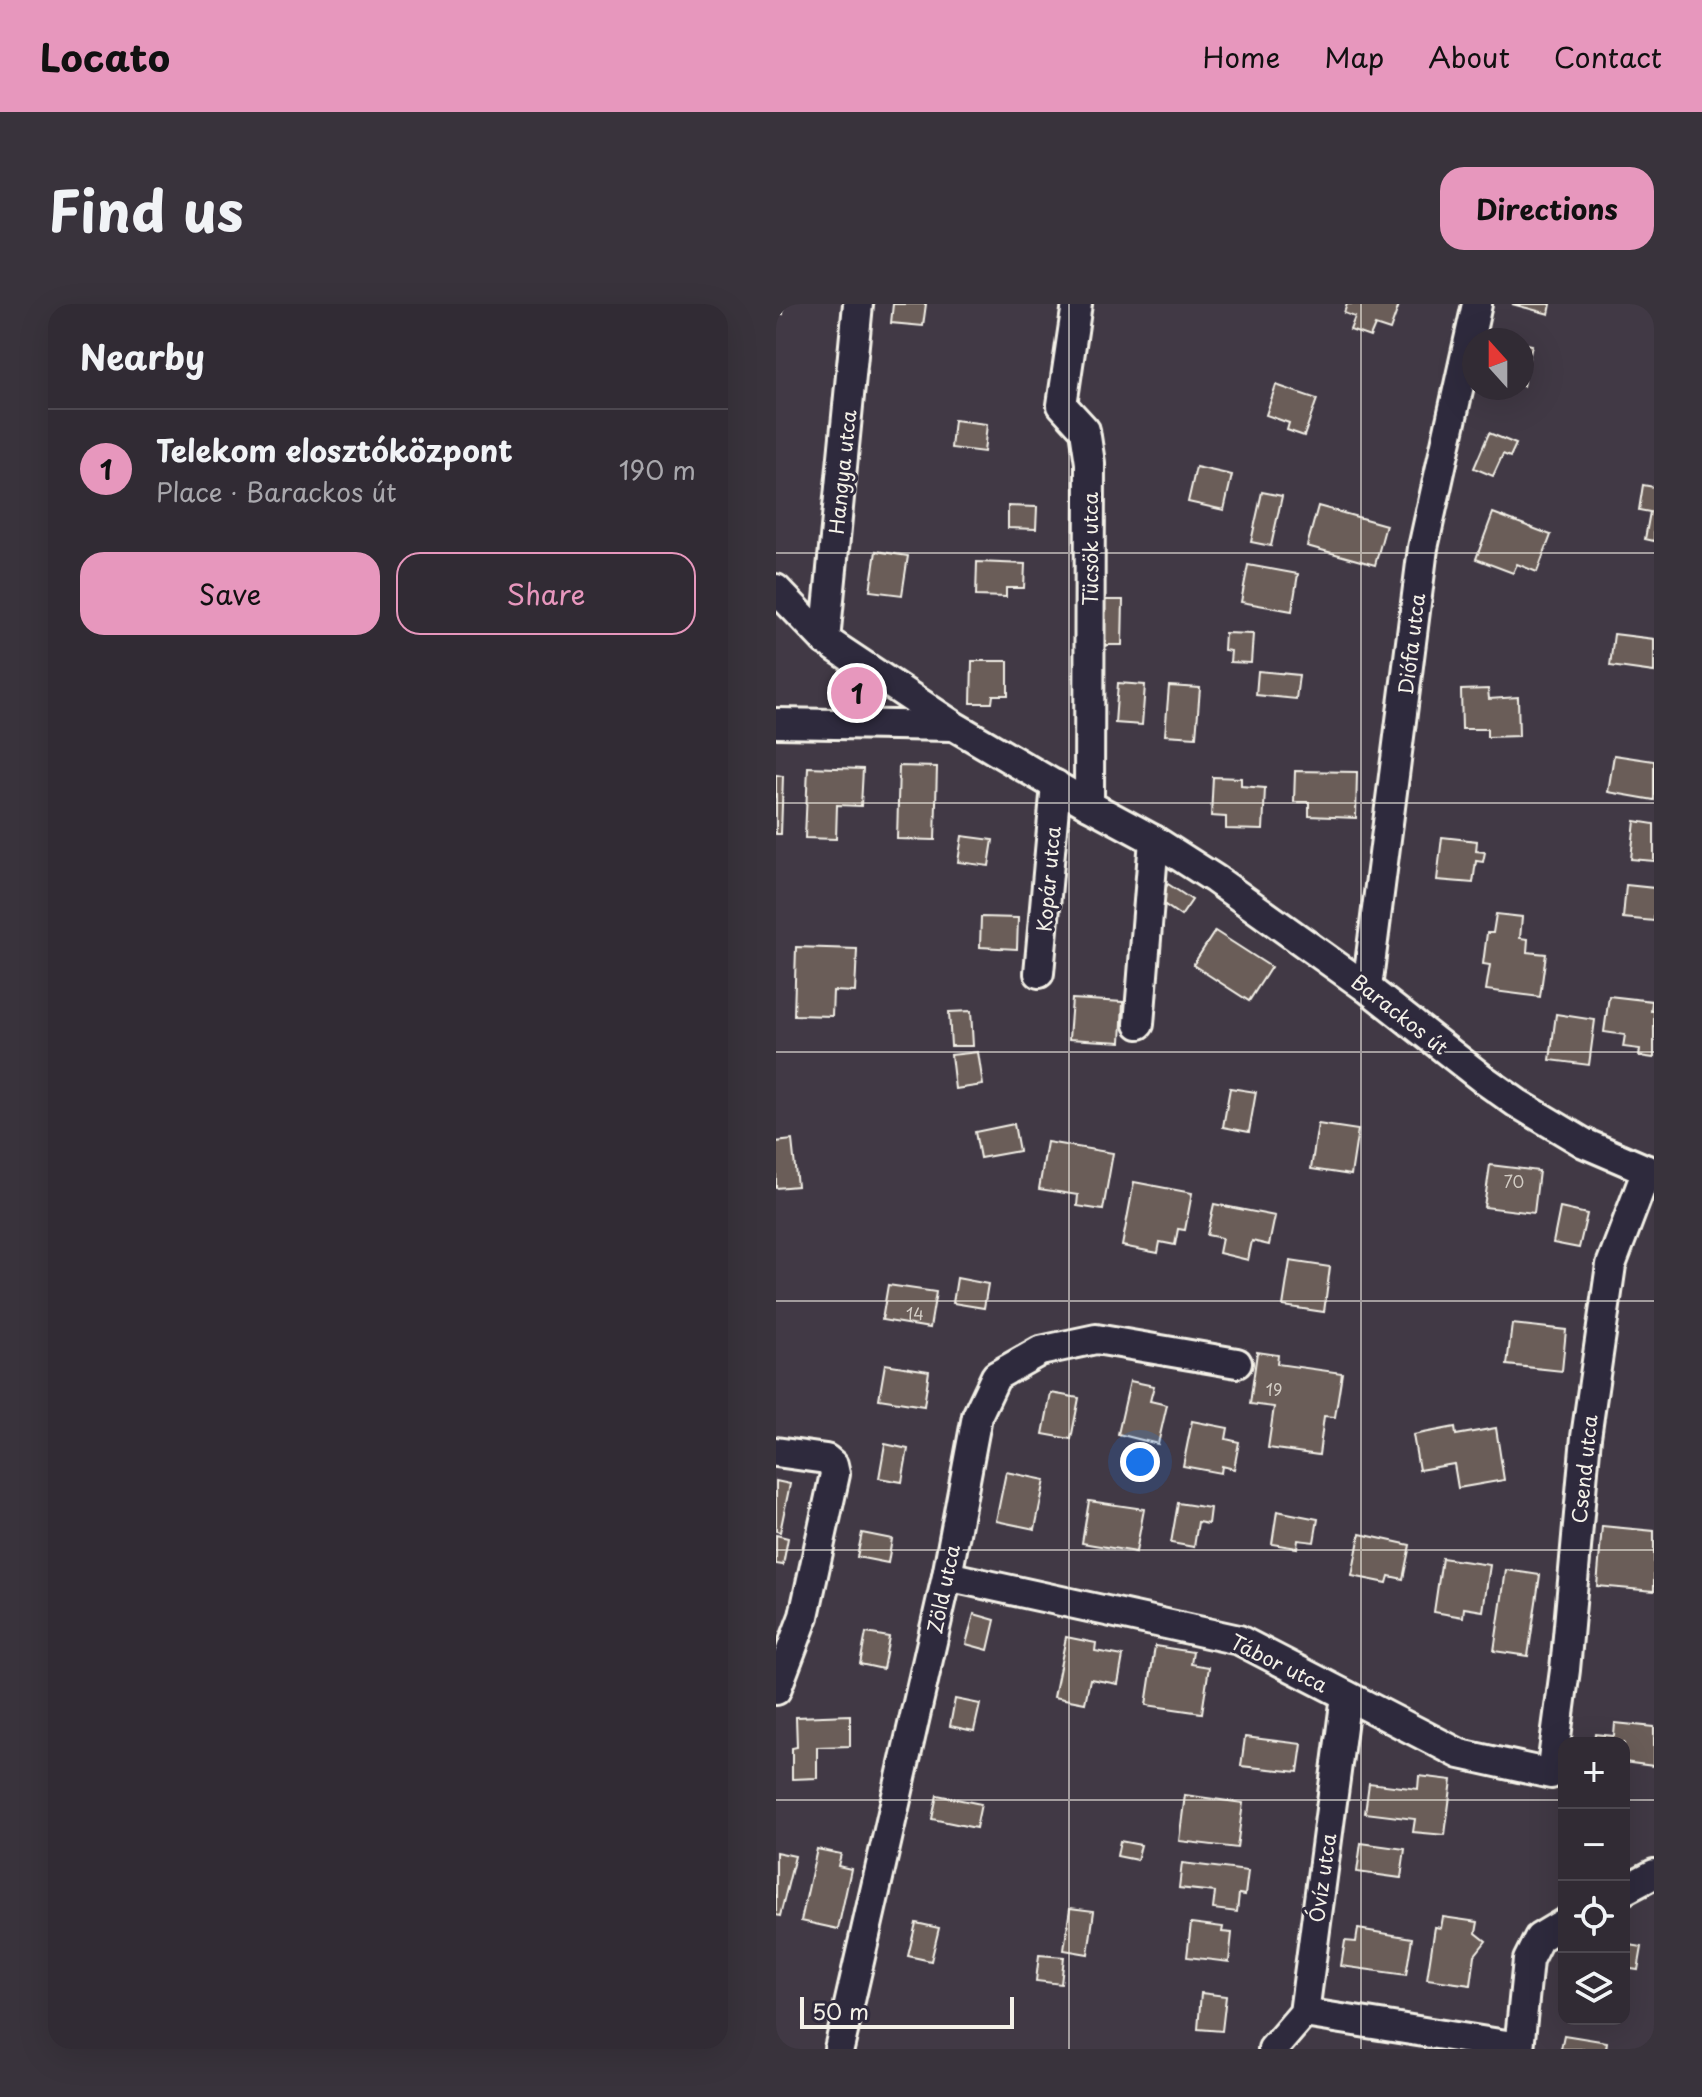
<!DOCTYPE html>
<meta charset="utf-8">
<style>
body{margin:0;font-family:"Playpen Sans",sans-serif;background:#39333c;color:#f1f3f6}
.controls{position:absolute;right:24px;bottom:24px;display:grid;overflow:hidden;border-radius:16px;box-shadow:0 8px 32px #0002}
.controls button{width:72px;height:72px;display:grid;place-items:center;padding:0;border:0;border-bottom:2px solid #4c474f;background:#312b34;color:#f1f3f6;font:40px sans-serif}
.compass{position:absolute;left:686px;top:24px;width:72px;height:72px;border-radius:50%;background:#312b34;box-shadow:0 8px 32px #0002;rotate:339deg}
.scale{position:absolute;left:24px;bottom:20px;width:214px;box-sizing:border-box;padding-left:8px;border:4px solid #f4f1e8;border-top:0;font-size:22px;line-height:28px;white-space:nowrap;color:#f4f1e8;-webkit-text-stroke:6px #2f2a3d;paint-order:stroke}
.you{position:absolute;left:364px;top:1158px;width:28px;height:28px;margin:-20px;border:6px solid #fff;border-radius:50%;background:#1a73e8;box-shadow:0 0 0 12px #1a73e833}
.badge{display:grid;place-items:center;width:52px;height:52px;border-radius:50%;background:#e797bd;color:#111;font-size:26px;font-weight:700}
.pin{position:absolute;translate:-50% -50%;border:4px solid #fff;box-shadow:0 2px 8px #0006}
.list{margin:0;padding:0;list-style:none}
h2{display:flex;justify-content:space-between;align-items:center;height:104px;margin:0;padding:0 32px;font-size:34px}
h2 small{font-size:26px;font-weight:400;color:#a8a7ac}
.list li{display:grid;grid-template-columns:52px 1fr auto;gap:24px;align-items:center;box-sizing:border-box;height:120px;padding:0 32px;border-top:2px solid #4c474f}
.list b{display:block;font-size:30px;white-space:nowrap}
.list p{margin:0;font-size:26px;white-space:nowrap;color:#a8a7ac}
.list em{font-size:26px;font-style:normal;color:#a8a7ac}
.actions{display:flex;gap:16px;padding:24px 32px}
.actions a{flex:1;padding:18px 0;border:2px solid #e797bd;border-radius:24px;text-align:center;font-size:28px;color:#e797bd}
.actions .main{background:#e797bd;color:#111}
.icon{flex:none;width:44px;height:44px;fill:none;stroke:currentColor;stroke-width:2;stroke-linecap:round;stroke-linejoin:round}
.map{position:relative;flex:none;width:878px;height:1745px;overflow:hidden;border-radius:24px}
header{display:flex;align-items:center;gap:48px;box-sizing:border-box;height:112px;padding:0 40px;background:#e797bd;color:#111}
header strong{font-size:38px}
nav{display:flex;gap:44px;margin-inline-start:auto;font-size:28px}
.intro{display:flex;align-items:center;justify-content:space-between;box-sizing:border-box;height:192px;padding:0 48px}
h1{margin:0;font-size:56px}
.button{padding:20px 36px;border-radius:24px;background:#e797bd;color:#111;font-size:28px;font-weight:700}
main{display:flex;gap:48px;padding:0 48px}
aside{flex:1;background:#312b34;border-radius:24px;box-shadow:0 8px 32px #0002}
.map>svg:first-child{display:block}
.building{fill:#6a5d59;stroke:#f4f1e8;stroke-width:2}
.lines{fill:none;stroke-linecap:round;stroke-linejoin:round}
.minor-casing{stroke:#f4f1e8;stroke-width:34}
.minor{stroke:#2f2a3d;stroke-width:28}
.grid{fill:none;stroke:#f4f1e8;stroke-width:2;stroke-opacity:0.55}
.labels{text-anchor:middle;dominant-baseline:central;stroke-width:6;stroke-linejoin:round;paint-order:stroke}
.number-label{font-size:16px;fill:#d2ccc4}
.street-label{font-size:20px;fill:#f4f1e8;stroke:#2f2a3d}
</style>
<header>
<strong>Locato</strong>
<nav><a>Home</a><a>Map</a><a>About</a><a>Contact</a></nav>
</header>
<div class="intro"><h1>Find us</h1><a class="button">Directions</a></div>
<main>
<aside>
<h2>Nearby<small></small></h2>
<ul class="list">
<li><span class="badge">1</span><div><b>Telekom elosztóközpont</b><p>Place · Barackos út</p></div><em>190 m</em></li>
</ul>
<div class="actions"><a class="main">Save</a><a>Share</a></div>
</aside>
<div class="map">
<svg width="878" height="1745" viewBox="0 0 878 1745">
<rect width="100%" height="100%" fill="#413945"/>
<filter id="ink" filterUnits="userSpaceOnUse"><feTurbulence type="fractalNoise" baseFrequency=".0125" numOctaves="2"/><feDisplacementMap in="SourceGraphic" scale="16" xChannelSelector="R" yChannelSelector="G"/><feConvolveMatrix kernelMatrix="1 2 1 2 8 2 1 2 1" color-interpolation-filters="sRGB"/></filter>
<g filter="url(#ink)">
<g class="building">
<polygon points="0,0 8,0 7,10 0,9"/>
<polygon points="117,0 150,0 147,22 115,19"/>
<polygon points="571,0 622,0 623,1 614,26 599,21 594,33 574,26 579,13 568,9"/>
<polygon points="736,0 775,0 773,10"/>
<polygon points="746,39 756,41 747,82 746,82"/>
<polygon points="500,81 541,95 528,132 511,126 513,119 490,111"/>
<polygon points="178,116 211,120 208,148 175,144"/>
<polygon points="713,129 740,140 734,153 727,150 717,172 698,164"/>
<polygon points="420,163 456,171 448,206 412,198"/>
<polygon points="867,181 878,183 878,237 869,235 874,208 863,206"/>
<polygon points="486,188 506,192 495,242 475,238"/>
<polygon points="232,202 261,203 260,225 232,224"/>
<polygon points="542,202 610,221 599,261 531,242"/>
<polygon points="717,209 775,231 761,268 741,260 737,269 700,255"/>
<polygon points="100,247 132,252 126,291 94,287"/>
<polygon points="201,258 249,260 248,284 230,284 230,293 200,292"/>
<polygon points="472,261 522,270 516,307 465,298"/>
<polygon points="323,296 347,296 346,341 323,341"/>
<polygon points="449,329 477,330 475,359 454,358 455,347 448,346"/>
<polygon points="838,330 878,335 878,368 834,362"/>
<polygon points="196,357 232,357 232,391 217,391 216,399 195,399"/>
<polygon points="482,367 523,371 520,395 480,391"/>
<polygon points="64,376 97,384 103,395 101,408 60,398"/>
<polygon points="342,379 369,381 366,421 339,419"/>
<polygon points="393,382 424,384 420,433 389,431"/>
<polygon points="712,385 713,395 742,393 743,432 711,433 711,425 686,425 685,386"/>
<polygon points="838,451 878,457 878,496 832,488"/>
<polygon points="123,462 161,463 159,536 121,535"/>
<polygon points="32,463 87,465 85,502 61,501 60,535 29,534"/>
<polygon points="519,467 581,468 580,514 533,512 533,498 518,498"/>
<polygon points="0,471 7,472 5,530 0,530"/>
<polygon points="437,473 465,474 465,482 489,484 487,526 450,525 450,513 435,512"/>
<polygon points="859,517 878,520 878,557 855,555"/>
<polygon points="186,532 217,536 213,562 182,558"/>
<polygon points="666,533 701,537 700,547 709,548 707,558 700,557 697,579 661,576"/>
<polygon points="392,580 416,596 405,612 382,596"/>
<polygon points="850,581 878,584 878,617 847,614"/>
<polygon points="720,610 746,613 744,634 752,635 751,648 770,650 764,693 710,686 714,661 707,660 711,629 717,629"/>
<polygon points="205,613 242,614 241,645 204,643"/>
<polygon points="439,627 495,663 473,697 417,661"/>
<polygon points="20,643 81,645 79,688 57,687 56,712 18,711"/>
<polygon points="833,692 876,697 875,707 878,707 878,754 863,752 864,745 847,743 849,731 828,728"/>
<polygon points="296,695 347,698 345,738 293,735"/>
<polygon points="195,707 197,742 175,742 173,708"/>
<polygon points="780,710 819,716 813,761 774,756"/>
<polygon points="202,748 207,781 179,785 175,751"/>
<polygon points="454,784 480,788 473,828 447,823"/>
<polygon points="238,820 243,847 204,854 199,828"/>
<polygon points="542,820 582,826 575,871 535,865"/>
<polygon points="16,836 21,882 0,884 0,838"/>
<polygon points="271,838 337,849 327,906 301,902 302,891 263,885"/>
<polygon points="714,861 763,867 758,909 708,903"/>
<polygon points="358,878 416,889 409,926 402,925 399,941 384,938 382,949 346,942"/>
<polygon points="438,900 499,912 493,941 476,937 472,956 443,949 446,934 431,931"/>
<polygon points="784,904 811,910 803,944 777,939"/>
<polygon points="514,957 554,963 548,1008 507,1002"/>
<polygon points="181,974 212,980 208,1004 177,999"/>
<polygon points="112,981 160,988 154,1024 106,1016"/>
<polygon points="736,1020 790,1026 786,1067 731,1061"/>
<polygon points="481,1048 502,1051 501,1060 566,1069 559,1113 548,1112 543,1151 492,1144 498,1103 474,1100"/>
<polygon points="109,1060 153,1067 148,1102 103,1095"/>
<polygon points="354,1077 378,1082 374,1097 391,1101 382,1140 342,1130"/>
<polygon points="275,1089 303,1094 295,1135 267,1130"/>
<polygon points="416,1117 452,1124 450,1135 463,1138 458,1165 446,1162 445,1169 407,1162"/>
<polygon points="679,1123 680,1131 720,1124 728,1176 682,1184 678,1160 643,1166 637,1131"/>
<polygon points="109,1140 132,1145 126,1178 103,1174"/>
<polygon points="230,1168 269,1176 259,1225 220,1217"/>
<polygon points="0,1177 14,1180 4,1228 0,1227"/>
<polygon points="313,1197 368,1205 360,1248 306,1239"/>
<polygon points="402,1199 434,1204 432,1220 422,1218 418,1243 395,1239"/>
<polygon points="501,1207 542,1215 538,1238 522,1236 521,1244 496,1240"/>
<polygon points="826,1222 878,1227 878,1287 821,1282"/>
<polygon points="86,1229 116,1235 112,1259 81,1253"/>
<polygon points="584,1230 634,1241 627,1275 613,1272 611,1279 576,1272"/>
<polygon points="0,1231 12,1234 7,1261 0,1260"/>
<polygon points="666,1254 714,1261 707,1307 688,1304 687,1313 658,1308"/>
<polygon points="730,1266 764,1271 752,1352 718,1347"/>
<polygon points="198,1310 219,1316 212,1346 190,1340"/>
<polygon points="90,1329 113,1333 107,1365 84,1360"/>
<polygon points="290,1333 320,1339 319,1347 347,1352 342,1380 314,1375 309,1399 278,1393"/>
<polygon points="379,1342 417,1348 415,1360 433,1363 426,1409 370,1401"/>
<polygon points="179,1395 204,1400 198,1427 174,1422"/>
<polygon points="74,1411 74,1442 41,1443 41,1474 16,1475 16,1444 21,1443 20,1413"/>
<polygon points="839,1419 878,1423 878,1462 848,1458 848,1439 818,1439 819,1430 838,1432"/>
<polygon points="469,1433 526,1440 522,1468 465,1462"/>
<polygon points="643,1472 676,1476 669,1531 637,1528 639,1515 589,1509 593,1479 642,1485"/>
<polygon points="161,1491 205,1500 200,1524 156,1515"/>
<polygon points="409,1491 467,1499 461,1544 403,1537"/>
<polygon points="344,1537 365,1541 361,1556 341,1552"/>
<polygon points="585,1539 629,1545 625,1574 581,1568"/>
<polygon points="41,1545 65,1550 62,1562 75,1565 62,1625 25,1617"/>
<polygon points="0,1548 19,1552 4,1612 0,1611"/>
<polygon points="406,1559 472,1567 469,1591 463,1590 461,1608 437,1605 439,1588 403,1584"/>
<polygon points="294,1604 318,1607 312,1650 288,1646"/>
<polygon points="667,1613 702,1618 700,1629 710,1637 699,1651 695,1681 651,1675 659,1623 665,1624"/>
<polygon points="140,1619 163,1624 155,1657 132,1652"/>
<polygon points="415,1619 447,1623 446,1628 456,1629 453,1658 411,1653"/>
<polygon points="582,1625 636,1634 630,1671 565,1662 569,1637 580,1638"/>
<polygon points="848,1640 866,1643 862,1666 848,1664"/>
<polygon points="263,1651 288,1653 285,1680 260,1677"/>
<polygon points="425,1689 450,1692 446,1727 422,1725"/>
<polygon points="788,1731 831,1738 830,1745 785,1745"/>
</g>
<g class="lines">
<g class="minor-casing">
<g id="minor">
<polyline points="301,0 286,101 309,126 314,159 313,501"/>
<polyline points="0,285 49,336 178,422 313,501 378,536 439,575 591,684 707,775 741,799 808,839 878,869"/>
<polyline points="49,336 82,0"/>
<polyline points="0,419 177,422"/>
<polyline points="263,669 280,481"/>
<polyline points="591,684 647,244 701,0"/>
<polyline points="363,720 378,536"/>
<polyline points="0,1148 50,1155 57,1161 59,1170 28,1312 0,1386"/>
<polyline points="171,1272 463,1336 684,1450 775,1470 789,1366 810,1133 835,961 871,866"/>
<polyline points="848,1586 878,1570"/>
<polyline points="528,1709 743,1743"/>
<polyline points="63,1745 171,1272 201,1112 220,1072 264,1047 320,1035 461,1059"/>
<polyline points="497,1745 528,1709 570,1392"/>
<polyline points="743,1745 752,1656 763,1634 788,1619"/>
</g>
</g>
<use href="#minor" class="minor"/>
</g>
</g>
<path class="grid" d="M293 0V1745M585 0V1745M0 249H878M0 499H878M0 748H878M0 997H878M0 1246H878M0 1496H788M848 1496H878"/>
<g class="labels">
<g class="number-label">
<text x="738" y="877">70</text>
<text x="139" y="1009">14</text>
<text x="498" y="1085">19</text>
</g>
<g class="street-label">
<text transform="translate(66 168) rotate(-84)">Hangya utca</text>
<text transform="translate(314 245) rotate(-90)">Tücsök utca</text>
<text transform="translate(635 340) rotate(-83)">Diófa utca</text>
<text transform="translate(272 575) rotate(-85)">Kopár utca</text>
<text transform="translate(624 710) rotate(38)">Barackos út</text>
<text transform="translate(808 1165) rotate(-84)">Csend utca</text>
<text transform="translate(167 1285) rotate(-78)">Zöld utca</text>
<text transform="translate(503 1359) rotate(26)">Tábor utca</text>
<text transform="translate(546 1574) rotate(-82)">Óvíz utca</text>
</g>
</g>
</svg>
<div class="controls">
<button>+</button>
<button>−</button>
<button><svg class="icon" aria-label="locate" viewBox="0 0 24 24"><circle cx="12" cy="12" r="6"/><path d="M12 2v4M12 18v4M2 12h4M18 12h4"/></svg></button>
<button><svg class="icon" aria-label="layers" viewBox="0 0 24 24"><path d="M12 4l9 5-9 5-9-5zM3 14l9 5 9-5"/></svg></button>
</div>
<svg class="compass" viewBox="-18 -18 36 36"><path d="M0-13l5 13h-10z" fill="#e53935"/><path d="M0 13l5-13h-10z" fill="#a8a7ac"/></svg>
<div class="scale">50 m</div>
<div class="you"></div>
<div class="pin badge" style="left:81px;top:389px">1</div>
</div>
</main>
